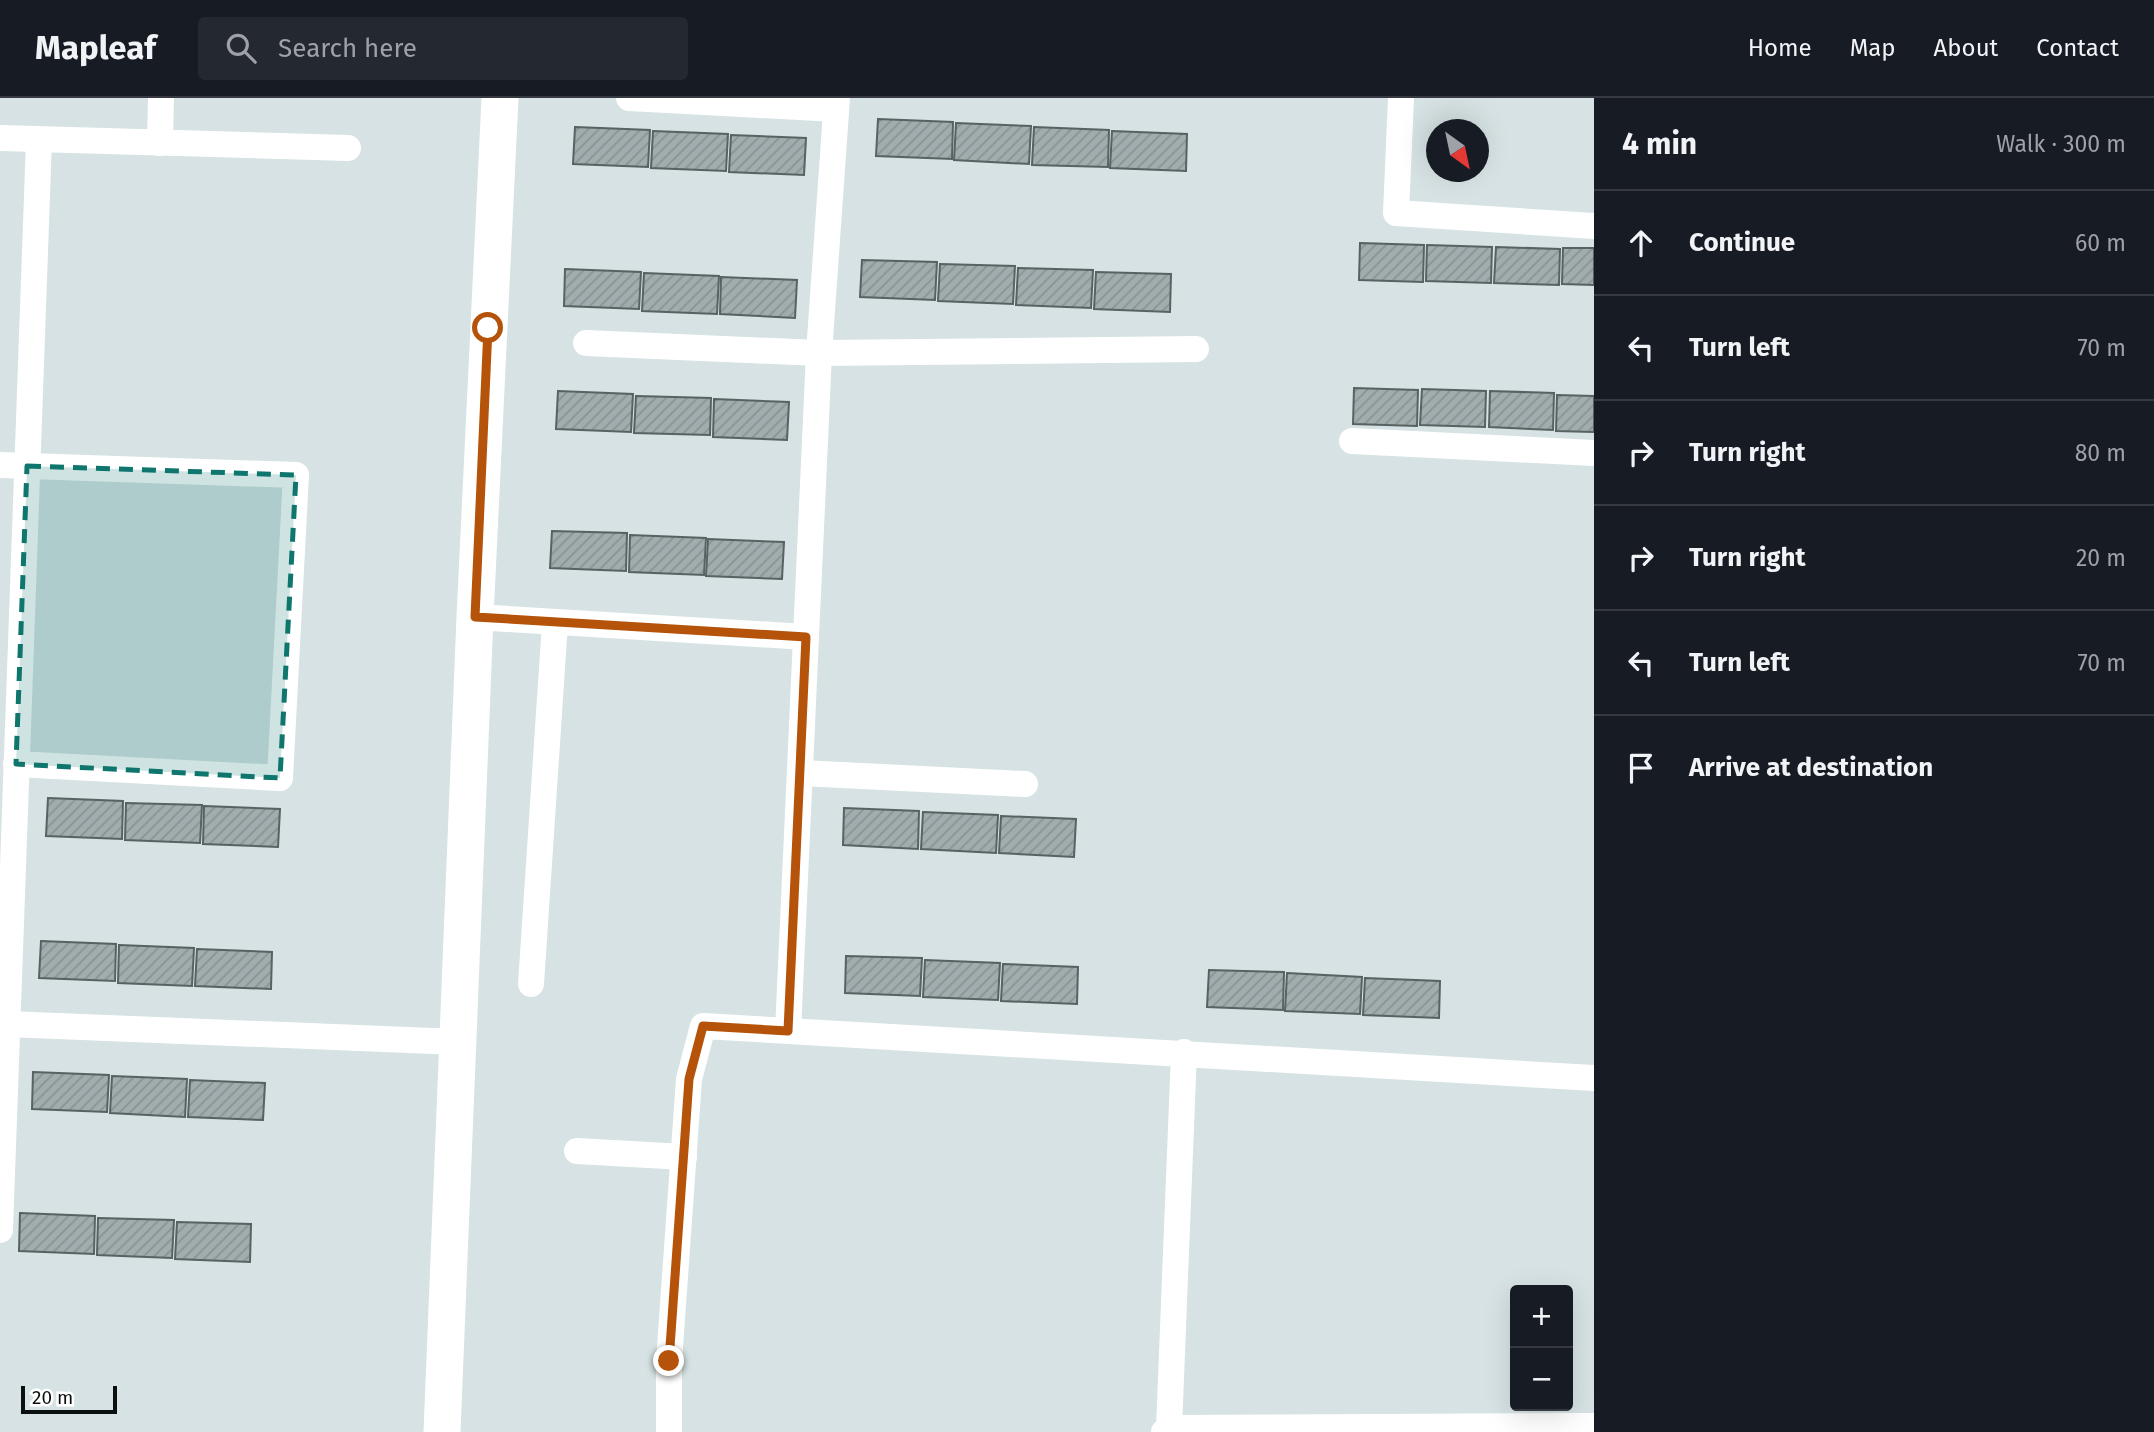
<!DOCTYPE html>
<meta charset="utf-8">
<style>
body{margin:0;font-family:"Fira Sans",sans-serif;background:#242831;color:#f1f3f6}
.controls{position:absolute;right:21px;bottom:21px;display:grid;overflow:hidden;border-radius:7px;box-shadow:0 7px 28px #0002}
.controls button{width:63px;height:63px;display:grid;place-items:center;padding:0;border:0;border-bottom:2px solid #363941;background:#171b24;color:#f1f3f6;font:35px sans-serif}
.compass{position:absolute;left:1426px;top:21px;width:63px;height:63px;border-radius:50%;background:#171b24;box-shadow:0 7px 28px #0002;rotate:147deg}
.scale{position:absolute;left:21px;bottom:18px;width:96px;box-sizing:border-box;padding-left:7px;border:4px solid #0b0f10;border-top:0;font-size:19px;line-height:24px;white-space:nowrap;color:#0b0f10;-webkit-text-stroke:5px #fff;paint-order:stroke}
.stop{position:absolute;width:21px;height:21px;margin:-16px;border:5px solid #b45309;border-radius:50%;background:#fff}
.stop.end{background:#b45309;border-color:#fff;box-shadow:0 2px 7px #0008}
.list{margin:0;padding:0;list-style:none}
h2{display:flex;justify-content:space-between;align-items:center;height:91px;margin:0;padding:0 28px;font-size:30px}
h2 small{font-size:23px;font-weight:400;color:#9ea1a6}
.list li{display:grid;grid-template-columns:46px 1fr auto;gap:21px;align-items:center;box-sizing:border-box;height:105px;padding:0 28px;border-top:2px solid #363941}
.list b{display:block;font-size:26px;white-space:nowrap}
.list em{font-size:23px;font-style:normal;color:#9ea1a6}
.icon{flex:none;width:38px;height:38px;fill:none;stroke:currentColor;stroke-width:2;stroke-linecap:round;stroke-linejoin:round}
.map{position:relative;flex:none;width:1594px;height:1334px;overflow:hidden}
header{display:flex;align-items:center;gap:42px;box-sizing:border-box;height:98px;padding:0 35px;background:#171b24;border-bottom:2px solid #363941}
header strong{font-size:33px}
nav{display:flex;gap:38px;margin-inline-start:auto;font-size:24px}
.search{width:490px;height:63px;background:#242831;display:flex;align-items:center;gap:18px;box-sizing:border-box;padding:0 24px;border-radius:7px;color:#9ea1a6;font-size:26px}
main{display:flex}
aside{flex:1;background:#171b24}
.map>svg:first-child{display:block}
.building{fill:url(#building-hatch);stroke:#576262;stroke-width:2}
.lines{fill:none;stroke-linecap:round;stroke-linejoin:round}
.street{stroke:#fff;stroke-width:26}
.secondary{stroke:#fff;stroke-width:37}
.route{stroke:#b45309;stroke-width:9}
.marked{fill:#0f766e;fill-opacity:0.2;stroke:#0f766e;stroke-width:5;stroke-dasharray:14 9;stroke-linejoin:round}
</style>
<header>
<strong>Mapleaf</strong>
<div class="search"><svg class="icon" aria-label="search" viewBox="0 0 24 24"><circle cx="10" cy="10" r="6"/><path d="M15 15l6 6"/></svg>Search here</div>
<nav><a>Home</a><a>Map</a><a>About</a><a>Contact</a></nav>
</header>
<main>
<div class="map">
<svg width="1594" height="1334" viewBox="0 0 1594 1334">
<defs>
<pattern id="building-hatch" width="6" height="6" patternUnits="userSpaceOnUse" patternTransform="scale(1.75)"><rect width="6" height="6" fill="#a0acad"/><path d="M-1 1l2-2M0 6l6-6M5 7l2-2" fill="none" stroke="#889394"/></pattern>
</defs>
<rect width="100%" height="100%" fill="#d6e2e3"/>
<g class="building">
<polygon points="878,21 953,24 952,61 876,58"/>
<polygon points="956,25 1031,28 1029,66 954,62"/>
<polygon points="575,29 650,32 648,69 573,66"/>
<polygon points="1034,29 1109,32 1108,69 1032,67"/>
<polygon points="653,33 728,36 726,73 651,70"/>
<polygon points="1112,33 1187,36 1186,73 1110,70"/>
<polygon points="731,37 806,40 804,77 729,74"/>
<polygon points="1360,145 1424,147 1423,184 1359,182"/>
<polygon points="1427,147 1492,149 1491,185 1426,183"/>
<polygon points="1496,149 1560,151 1559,187 1494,185"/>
<polygon points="1563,150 1594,150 1594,187 1562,186"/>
<polygon points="862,162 937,164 935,202 860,199"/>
<polygon points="940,166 1015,168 1013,206 938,203"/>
<polygon points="1018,170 1093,172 1091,210 1016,207"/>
<polygon points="565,171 641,174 639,211 564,208"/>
<polygon points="1096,174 1171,176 1170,214 1094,211"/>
<polygon points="644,175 719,178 717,216 642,213"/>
<polygon points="721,179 797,182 795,220 720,216"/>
<polygon points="1354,290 1418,292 1417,328 1353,326"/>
<polygon points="1422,291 1486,293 1485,329 1420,327"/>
<polygon points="558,293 633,296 631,334 556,331"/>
<polygon points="1490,293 1554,295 1553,332 1489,329"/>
<polygon points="1557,297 1594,298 1594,334 1556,333"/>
<polygon points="636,298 711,300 710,337 634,335"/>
<polygon points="714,301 789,304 787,342 713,339"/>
<polygon points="552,433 627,435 626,473 550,470"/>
<polygon points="630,437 706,440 704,477 629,474"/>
<polygon points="708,441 784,444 782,481 706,478"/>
<polygon points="48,700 123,703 122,741 46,738"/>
<polygon points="126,705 202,707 200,745 125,742"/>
<polygon points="204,708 280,711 278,749 203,746"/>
<polygon points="844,710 919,713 918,751 843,747"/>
<polygon points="923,714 998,717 996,755 921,751"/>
<polygon points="1001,718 1076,721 1074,759 999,755"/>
<polygon points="41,843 116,846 115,883 39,880"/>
<polygon points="119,847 194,850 192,888 118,885"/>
<polygon points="197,851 272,854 271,891 195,888"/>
<polygon points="846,858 922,860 920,898 845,895"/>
<polygon points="925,862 1000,865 998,902 923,899"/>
<polygon points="1003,866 1078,869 1077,906 1001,903"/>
<polygon points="1209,872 1284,874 1283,912 1207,909"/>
<polygon points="1287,875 1362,879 1360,916 1285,913"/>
<polygon points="1365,880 1440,883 1439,920 1363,917"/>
<polygon points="33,974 109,977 107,1014 32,1011"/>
<polygon points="112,978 187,981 185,1019 110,1015"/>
<polygon points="190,982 265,985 263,1022 188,1019"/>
<polygon points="20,1115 95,1118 94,1156 19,1153"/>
<polygon points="98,1120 174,1122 172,1160 97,1157"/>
<polygon points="177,1124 251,1126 250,1164 175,1161"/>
</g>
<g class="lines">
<g class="street">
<polyline points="629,0 836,11"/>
<polyline points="1401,0 1396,115 1594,128"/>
<polyline points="0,40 348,50"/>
<polyline points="160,45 161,0"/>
<polyline points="586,245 819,255 1196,251"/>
<polyline points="1352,343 1594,355"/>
<polyline points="0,367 296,377 280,680 16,666"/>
<polyline points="475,519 806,539"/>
<polyline points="801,675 1025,686"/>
<polyline points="531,886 555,525"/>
<polyline points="7,926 458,944"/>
<polyline points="788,933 819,255 837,0"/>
<polyline points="577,1053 684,1059"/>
<polyline points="0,1132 39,42"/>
<polyline points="1169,1330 1184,954"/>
<polyline points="669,1334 669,1263 689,981 703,928 1594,980"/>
<polyline points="1164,1334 1169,1330 1594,1328"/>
</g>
<polyline class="secondary" points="442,1334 475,519 500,0"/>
</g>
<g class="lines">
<polyline class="route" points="488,230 475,519 806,539 788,933 703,928 689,981 669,1263"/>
</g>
<path class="marked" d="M27 368 296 377 280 680 16 666Z"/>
</svg>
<div class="controls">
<button>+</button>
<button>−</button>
</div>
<svg class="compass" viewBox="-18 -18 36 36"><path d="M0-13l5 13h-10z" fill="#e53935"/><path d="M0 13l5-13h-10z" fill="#9ea1a6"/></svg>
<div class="scale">20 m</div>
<div class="stop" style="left:488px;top:230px"></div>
<div class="stop end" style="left:669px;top:1263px"></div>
</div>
<aside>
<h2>4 min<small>Walk · 300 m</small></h2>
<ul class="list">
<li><svg class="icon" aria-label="ahead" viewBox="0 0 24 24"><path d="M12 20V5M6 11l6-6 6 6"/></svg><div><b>Continue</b></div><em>60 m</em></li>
<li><svg class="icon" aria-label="left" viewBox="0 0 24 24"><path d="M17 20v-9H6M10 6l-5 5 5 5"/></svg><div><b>Turn left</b></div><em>70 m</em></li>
<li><svg class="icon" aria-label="right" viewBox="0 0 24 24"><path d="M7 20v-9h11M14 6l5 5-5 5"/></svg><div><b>Turn right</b></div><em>80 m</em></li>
<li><svg class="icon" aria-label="right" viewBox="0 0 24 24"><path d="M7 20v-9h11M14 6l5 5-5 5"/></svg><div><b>Turn right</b></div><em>20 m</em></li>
<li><svg class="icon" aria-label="left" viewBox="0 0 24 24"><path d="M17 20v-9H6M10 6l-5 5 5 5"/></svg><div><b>Turn left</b></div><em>70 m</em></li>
<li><svg class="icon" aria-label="arrive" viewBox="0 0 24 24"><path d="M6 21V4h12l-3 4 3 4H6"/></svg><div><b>Arrive at destination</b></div></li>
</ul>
</aside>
</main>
